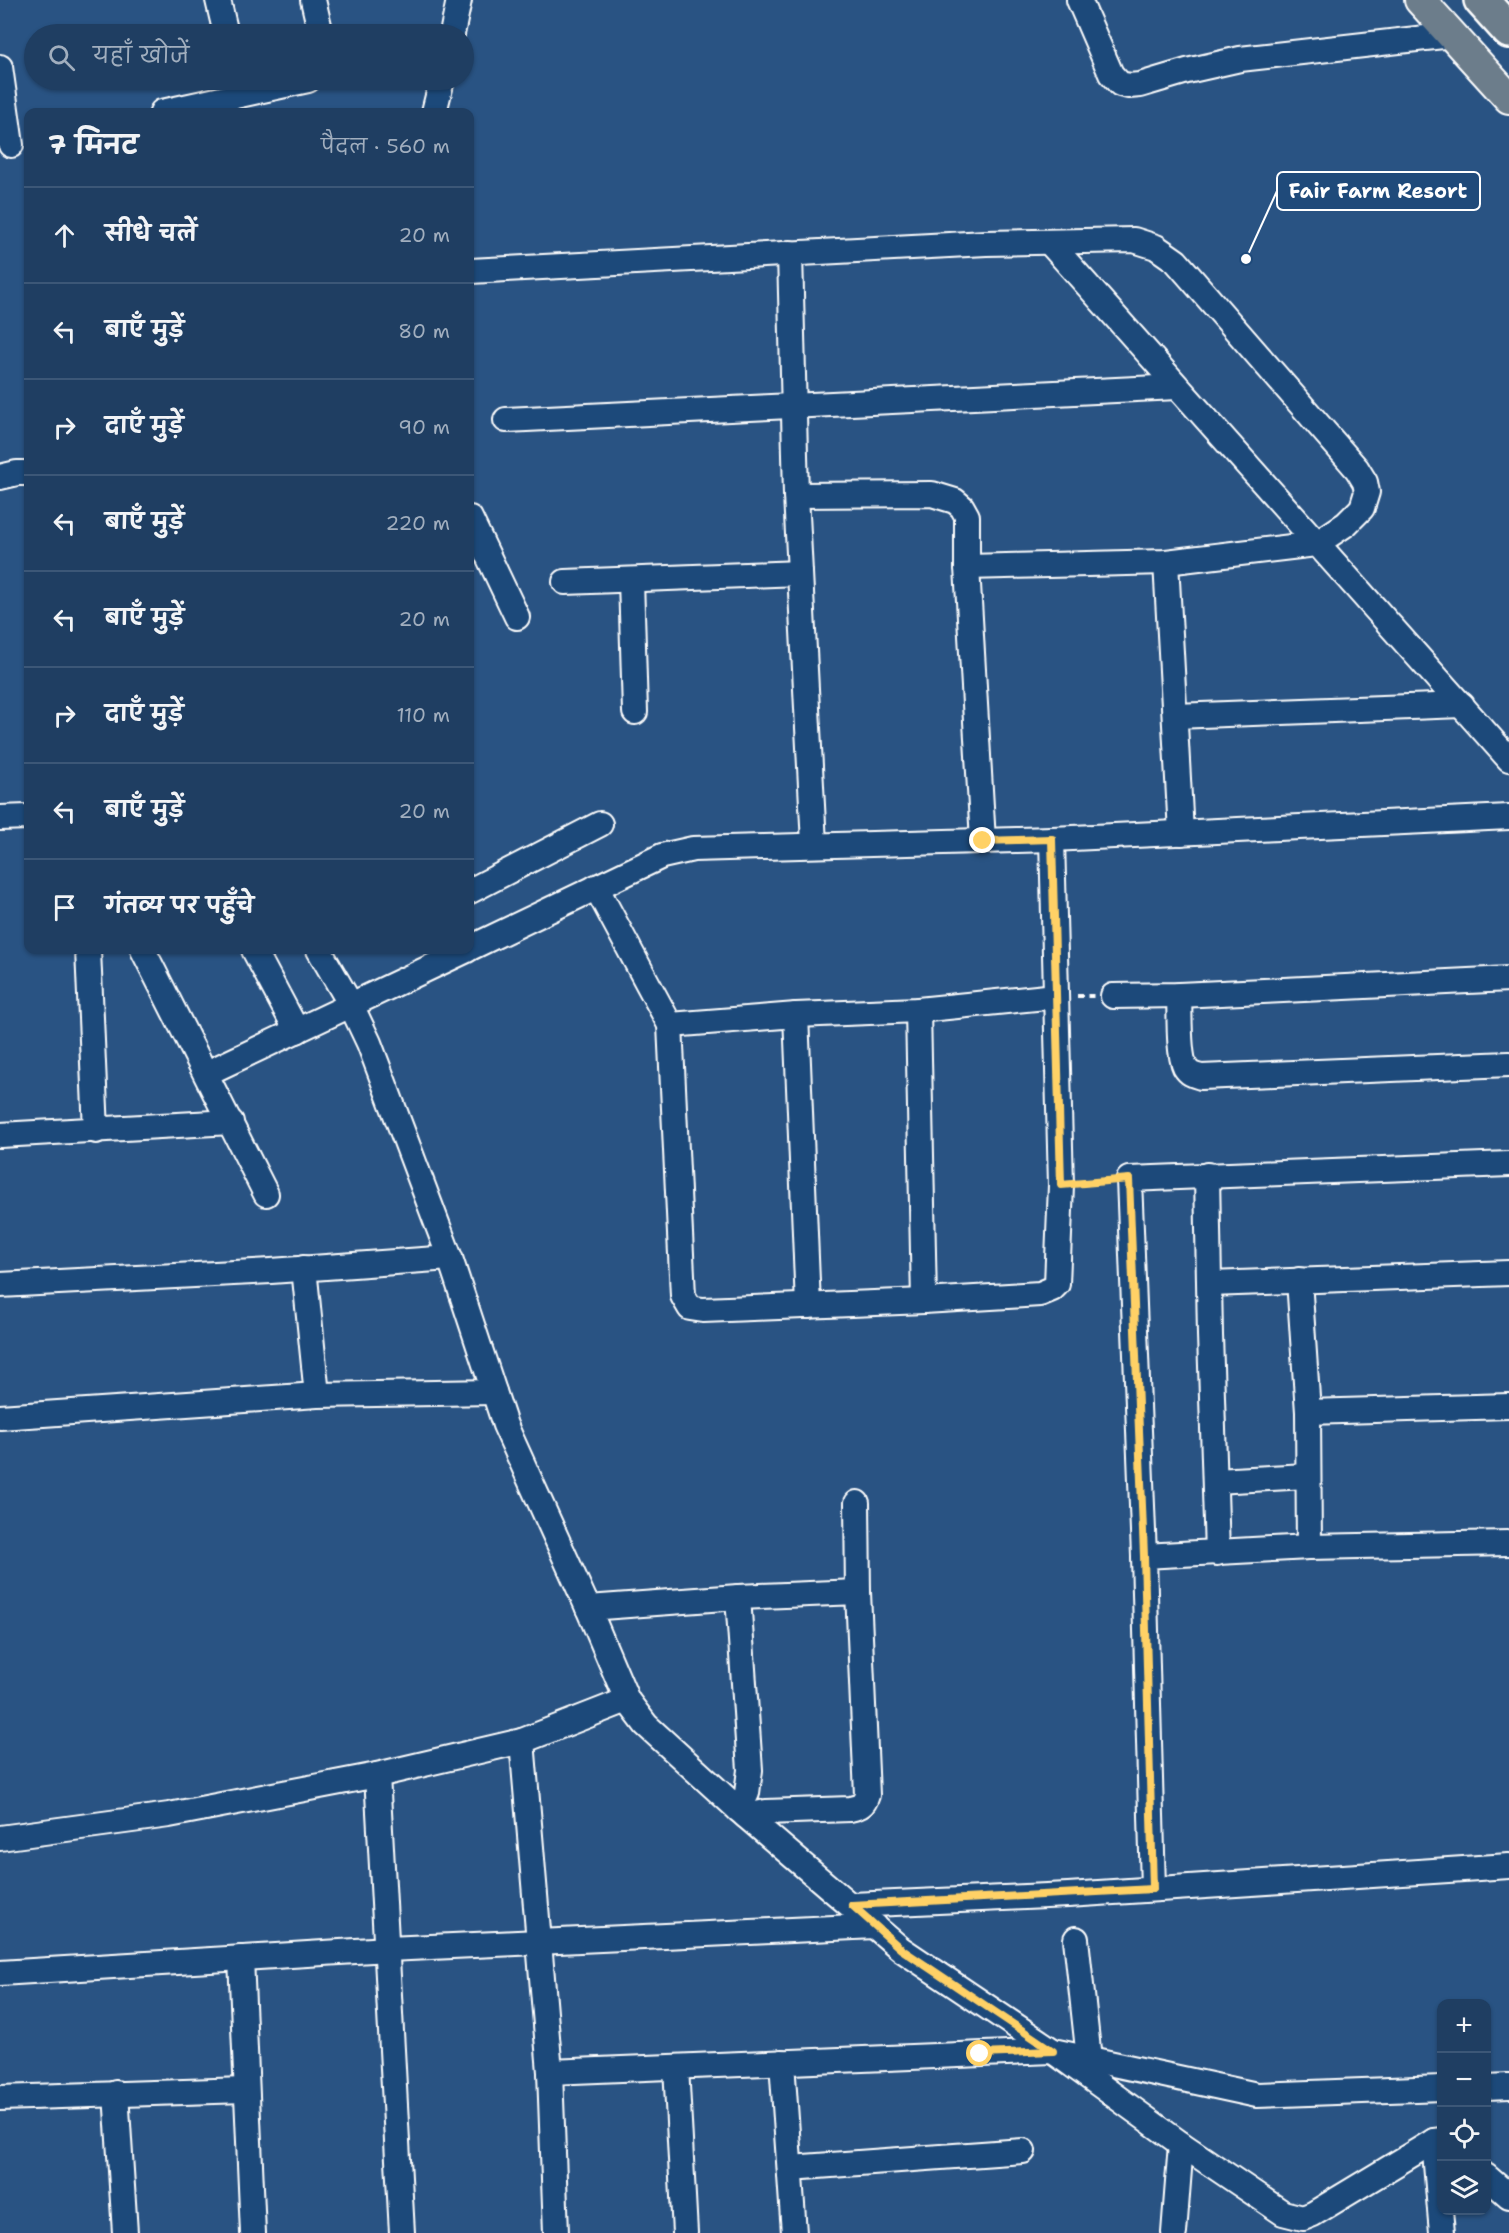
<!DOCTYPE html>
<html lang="hi">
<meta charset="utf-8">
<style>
body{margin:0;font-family:"Shantell Sans","Playpen Sans Deva",sans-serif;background:#274568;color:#f1f3f6}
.controls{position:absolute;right:18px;bottom:18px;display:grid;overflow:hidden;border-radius:12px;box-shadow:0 2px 4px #0004}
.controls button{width:54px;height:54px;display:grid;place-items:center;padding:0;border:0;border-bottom:2px solid #3c5777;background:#1f3e62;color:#f1f3f6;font:30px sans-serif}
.stop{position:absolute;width:18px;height:18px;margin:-14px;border:4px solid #ffd166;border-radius:50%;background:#fff}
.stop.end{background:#ffd166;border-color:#fff;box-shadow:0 2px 6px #0008}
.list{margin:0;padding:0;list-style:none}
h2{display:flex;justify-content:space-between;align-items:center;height:78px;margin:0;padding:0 24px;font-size:26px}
h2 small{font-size:20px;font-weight:400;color:#a1aebe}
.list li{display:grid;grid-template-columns:39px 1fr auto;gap:18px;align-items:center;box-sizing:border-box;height:96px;padding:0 24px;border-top:2px solid #3c5777}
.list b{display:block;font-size:22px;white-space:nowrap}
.list em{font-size:20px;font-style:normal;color:#a1aebe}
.icon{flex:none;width:33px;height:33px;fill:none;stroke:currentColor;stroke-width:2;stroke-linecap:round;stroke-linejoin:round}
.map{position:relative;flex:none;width:1509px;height:2233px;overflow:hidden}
.search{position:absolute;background:#1f3e62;box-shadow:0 2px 4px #0004;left:24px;top:24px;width:450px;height:66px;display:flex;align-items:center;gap:15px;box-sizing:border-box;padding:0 21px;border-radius:33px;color:#a1aebe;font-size:22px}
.panel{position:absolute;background:#1f3e62;box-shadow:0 2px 4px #0004;left:24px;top:108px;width:450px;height:846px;border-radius:12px}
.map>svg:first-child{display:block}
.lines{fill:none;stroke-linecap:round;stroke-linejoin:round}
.minor-casing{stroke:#fff;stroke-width:28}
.major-casing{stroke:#fff;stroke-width:34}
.highway-casing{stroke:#fff;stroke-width:38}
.path{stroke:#fff;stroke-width:4;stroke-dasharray:6 4.5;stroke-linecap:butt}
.minor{stroke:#1f4a7a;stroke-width:24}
.major{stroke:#6c7d8b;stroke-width:30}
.highway{stroke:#6c7d8b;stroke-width:33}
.route{stroke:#ffd166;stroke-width:8}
.leader{fill:none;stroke:#fff;stroke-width:2}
.callout-dot{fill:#fff;stroke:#1f4a7a;stroke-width:2}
.callout{fill:#1f4a7a;stroke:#fff;stroke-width:2}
.callout-label{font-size:20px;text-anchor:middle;font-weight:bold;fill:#fff}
</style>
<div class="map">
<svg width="1509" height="2233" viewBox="0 0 1509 2233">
<rect width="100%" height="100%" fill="#295383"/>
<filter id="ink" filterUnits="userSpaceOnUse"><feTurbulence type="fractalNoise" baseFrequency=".0167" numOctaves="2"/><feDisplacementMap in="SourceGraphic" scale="12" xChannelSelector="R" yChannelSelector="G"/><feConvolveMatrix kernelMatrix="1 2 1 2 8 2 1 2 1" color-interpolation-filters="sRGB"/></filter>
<g filter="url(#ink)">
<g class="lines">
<g class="minor-casing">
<g id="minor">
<polyline points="218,0 226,34"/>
<polyline points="313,0 321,34"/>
<polyline points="1079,0 1111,74 1120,84 1129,86 1140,85 1187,71 1240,59 1452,35"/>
<polyline points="452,34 459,0"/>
<polyline points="0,67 11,145"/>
<polyline points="162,112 308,80"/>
<polyline points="434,112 442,80"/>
<polyline points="1049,242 1509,759"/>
<polyline points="790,253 796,495 814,844"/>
<polyline points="470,271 986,243 1134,240 1156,247 1176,261 1357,469 1365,482 1367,492 1362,508 1346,524 1316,544 1166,562 967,567"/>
<polyline points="506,420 1177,387"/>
<polyline points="0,477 17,473 28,473"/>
<polyline points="796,495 932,494 955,501 962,507 967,516 967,567 983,841"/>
<polyline points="470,518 517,617"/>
<polyline points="1166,562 1181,833"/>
<polyline points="631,580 635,712"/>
<polyline points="565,582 800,573"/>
<polyline points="1175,716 1462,705"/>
<polyline points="0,818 28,817"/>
<polyline points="596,887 670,1025 683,1296 690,1308 703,1310 924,1301 1040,1294 1052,1289 1057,1284 1061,1185 1052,839"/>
<polyline points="470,891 600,824"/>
<polyline points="470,948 662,856 693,849 1052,839 1509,817"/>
<polyline points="88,950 96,1131"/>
<polyline points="143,950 266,1194"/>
<polyline points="254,950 297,1031"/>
<polyline points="319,950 351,1005 369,1043 450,1258 505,1425 588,1608 627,1700 646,1725 739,1810 901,1949 1053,2051 1181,2144 1283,2213 1303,2218 1313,2214 1434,2141 1442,2140"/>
<path d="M1179 995C1180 1013 1178 1052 1185 1067 1189 1074 1194 1075 1201 1077L1509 1064"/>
<polyline points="1113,996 1179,995 1509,979"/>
<polyline points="918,1010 924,1301"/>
<polyline points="796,1015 808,1306"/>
<polyline points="670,1025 796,1015 918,1010 1056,996"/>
<polyline points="207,1073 467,950"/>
<polyline points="0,1135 231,1122"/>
<polyline points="1207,1175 1210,1335 1217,1553"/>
<polyline points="304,1268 317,1395"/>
<polyline points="1299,1280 1308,1412 1309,1547"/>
<polyline points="1210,1284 1509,1273"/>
<polyline points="0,1285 271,1271 450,1258"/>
<polyline points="1308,1412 1509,1406"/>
<polyline points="0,1417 317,1395 494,1392"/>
<polyline points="1215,1481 1307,1476"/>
<polyline points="857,1503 858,1592"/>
<polyline points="1144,1556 1129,1179 1509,1164"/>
<polyline points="738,1597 750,1770 747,1793 739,1810"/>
<path d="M588 1608 738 1597 858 1592 867 1795C864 1805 860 1807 850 1809L766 1812 746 1816"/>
<polyline points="522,1741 550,2072 556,2233"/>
<polyline points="377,1775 402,2233"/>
<polyline points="0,1838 169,1815 377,1775 522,1741 627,1700"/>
<polyline points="1153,1889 1144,1556 1309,1547 1509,1543"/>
<polyline points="852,1905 1068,1895 1509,1866"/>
<polyline points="1076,1939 1089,2059"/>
<polyline points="241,1958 253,2233"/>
<polyline points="0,1973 388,1949 875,1926"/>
<polyline points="782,2062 794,2233"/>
<polyline points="676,2067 685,2233"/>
<polyline points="550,2072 1053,2051 1257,2095 1442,2088"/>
<polyline points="1486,2087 1509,2086"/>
<polyline points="116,2093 125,2233"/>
<polyline points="0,2098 245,2090"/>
<polyline points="1434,2141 1442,2233"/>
<polyline points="790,2168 1023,2151"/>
<polyline points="1486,2176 1509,2196"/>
<polyline points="1174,2233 1181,2144"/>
</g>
</g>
<g class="major-casing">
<polyline id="major" points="1420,0 1509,98"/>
</g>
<g class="highway-casing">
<polyline id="highway" points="1481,0 1509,31"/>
</g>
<g class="path">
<polyline points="1077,996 1094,996"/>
<polyline points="1082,1184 1107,1181"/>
</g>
<use href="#minor" class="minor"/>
<use href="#major" class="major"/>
<use href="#highway" class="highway"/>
</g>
</g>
<g class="lines" filter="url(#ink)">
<polyline class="route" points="980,2054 1053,2051 901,1949 852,1905 1153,1889 1144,1556 1129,1179 1061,1185 1052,839 983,841"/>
</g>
<path class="leader" d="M1246 259L1277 191"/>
<circle class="callout-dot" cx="1246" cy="259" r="6"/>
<rect class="callout" x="1277" y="172" width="203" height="38" rx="6"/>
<g class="callout-label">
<text x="1378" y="198">Fair Farm Resort</text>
</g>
</svg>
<div class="controls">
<button>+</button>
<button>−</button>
<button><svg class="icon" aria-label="locate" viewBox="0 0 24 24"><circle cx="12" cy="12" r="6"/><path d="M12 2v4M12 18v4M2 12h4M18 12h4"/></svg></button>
<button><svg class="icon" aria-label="layers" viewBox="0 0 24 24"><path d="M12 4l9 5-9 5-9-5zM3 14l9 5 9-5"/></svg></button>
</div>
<div class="stop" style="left:980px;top:2054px"></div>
<div class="stop end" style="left:983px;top:841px"></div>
<div class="search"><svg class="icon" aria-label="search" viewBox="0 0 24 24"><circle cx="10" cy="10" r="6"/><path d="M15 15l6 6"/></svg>यहाँ खोजें</div>
<section class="panel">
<h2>7 मिनट<small>पैदल · 560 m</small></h2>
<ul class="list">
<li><svg class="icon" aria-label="ahead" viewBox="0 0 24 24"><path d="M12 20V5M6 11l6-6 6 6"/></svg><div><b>सीधे चलें</b></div><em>20 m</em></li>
<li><svg class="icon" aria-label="left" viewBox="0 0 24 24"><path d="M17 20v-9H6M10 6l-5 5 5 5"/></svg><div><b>बाएँ मुड़ें</b></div><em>80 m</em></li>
<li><svg class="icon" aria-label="right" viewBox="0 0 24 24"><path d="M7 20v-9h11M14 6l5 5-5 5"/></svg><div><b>दाएँ मुड़ें</b></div><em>90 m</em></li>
<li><svg class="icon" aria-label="left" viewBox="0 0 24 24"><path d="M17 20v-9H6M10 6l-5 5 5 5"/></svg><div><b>बाएँ मुड़ें</b></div><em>220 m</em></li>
<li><svg class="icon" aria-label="left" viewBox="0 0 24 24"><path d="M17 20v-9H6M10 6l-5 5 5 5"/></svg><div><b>बाएँ मुड़ें</b></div><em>20 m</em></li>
<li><svg class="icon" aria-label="right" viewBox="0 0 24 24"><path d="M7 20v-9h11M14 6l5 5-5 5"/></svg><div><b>दाएँ मुड़ें</b></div><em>110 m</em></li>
<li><svg class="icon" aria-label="left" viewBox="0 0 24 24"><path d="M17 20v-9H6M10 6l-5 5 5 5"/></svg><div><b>बाएँ मुड़ें</b></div><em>20 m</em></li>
<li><svg class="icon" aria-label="arrive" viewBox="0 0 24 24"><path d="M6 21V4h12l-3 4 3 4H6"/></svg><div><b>गंतव्य पर पहुँचे</b></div></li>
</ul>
</section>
</div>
